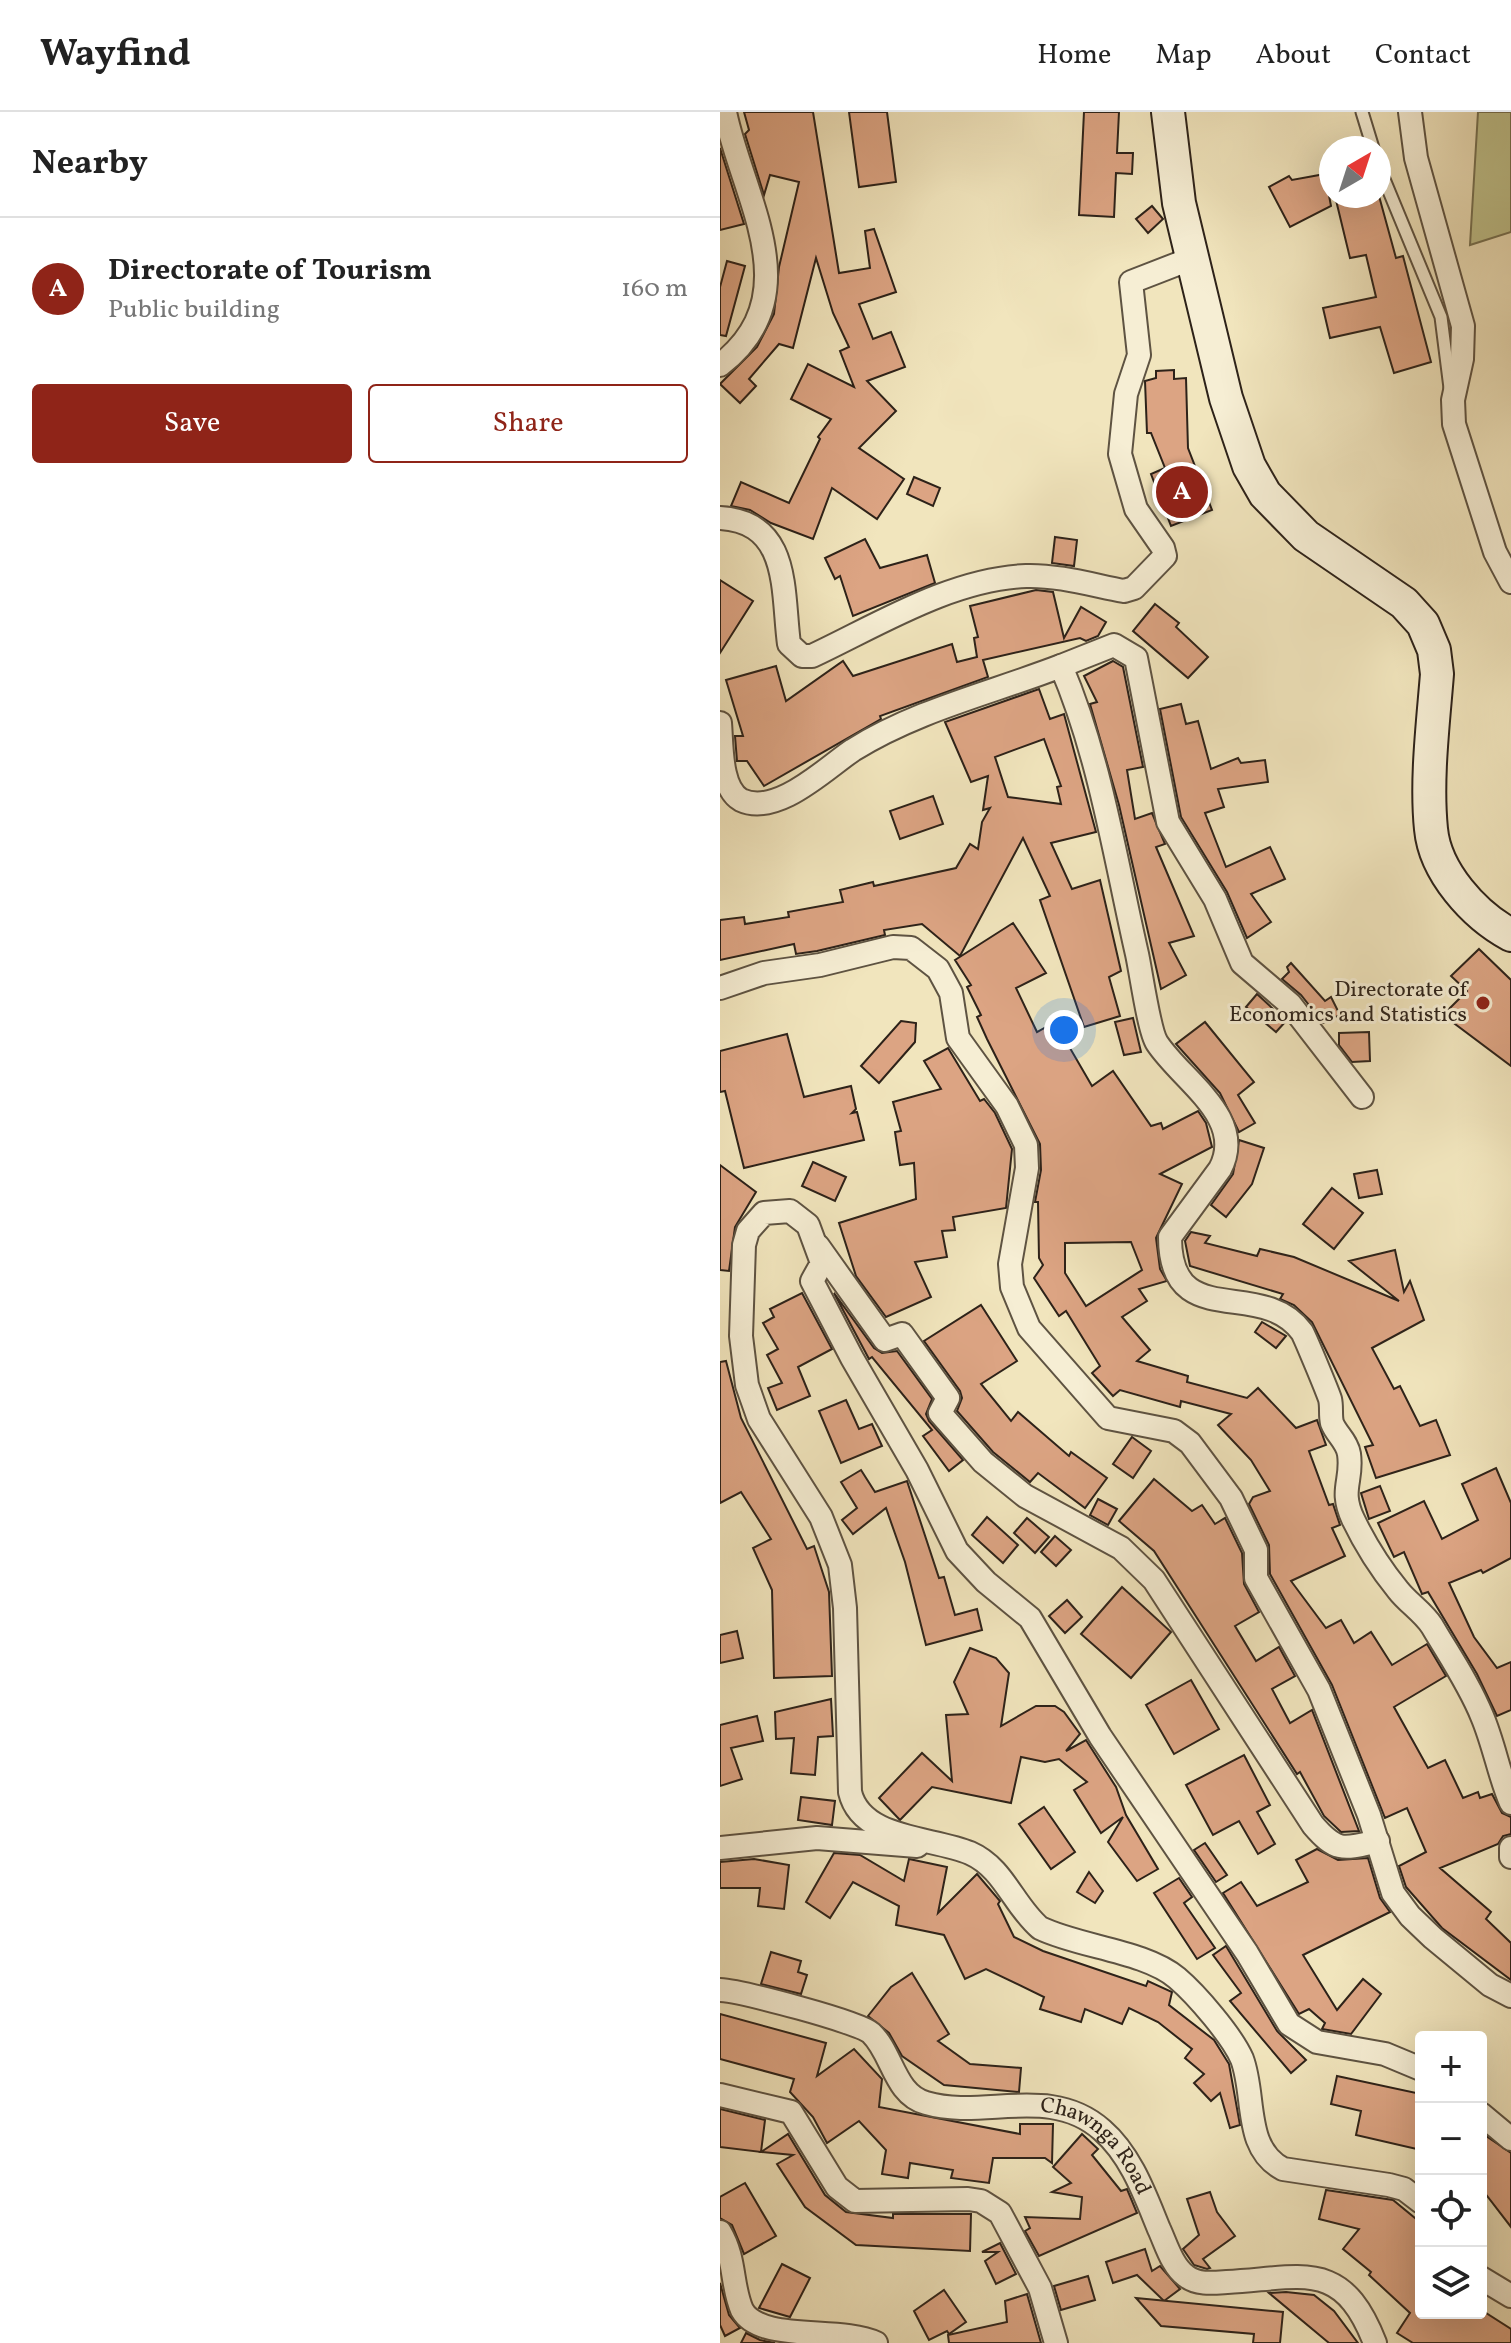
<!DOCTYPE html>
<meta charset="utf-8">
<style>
body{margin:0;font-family:Vollkorn,serif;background:#f6f6f6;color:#222}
.controls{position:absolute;right:24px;bottom:24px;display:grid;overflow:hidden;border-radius:8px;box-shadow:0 8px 32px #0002}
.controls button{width:72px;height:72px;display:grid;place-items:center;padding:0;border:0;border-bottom:2px solid #e0e0e0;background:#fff;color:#222;font:40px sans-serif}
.compass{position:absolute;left:599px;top:24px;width:72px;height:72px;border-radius:50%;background:#fff;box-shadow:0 8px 32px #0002;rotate:39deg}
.you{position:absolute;left:344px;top:918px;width:28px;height:28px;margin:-20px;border:6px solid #fff;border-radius:50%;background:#1a73e8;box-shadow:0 0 0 12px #1a73e833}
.badge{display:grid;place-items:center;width:52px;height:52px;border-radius:50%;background:#8f2418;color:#fff;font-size:26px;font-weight:700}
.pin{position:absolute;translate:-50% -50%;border:4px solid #fff;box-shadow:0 2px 8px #0006}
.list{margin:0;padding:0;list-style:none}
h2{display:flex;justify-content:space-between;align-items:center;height:104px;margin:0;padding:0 32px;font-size:34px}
h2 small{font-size:26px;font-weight:400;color:#767676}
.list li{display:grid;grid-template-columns:52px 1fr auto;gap:24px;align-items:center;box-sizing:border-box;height:144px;padding:0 32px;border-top:2px solid #e0e0e0}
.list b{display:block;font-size:30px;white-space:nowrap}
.list p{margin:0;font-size:26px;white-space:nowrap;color:#767676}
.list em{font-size:26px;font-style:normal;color:#767676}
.actions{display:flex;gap:16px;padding:24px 32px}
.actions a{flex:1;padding:18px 0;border:2px solid #8f2418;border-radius:8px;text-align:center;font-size:28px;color:#8f2418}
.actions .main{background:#8f2418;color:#fff}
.icon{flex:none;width:44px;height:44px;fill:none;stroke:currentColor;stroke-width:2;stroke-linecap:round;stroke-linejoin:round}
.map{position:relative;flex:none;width:791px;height:2231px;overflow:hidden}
header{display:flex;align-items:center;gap:48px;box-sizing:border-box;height:112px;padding:0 40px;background:#fff;border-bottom:2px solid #e0e0e0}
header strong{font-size:38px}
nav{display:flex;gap:44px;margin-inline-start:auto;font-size:28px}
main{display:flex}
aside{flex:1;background:#fff}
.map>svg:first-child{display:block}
.green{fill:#c0c38d;stroke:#767253;stroke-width:2}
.building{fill:#dca483;stroke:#2d2219;stroke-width:2;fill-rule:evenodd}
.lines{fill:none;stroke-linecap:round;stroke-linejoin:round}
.lane-casing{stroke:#5e5342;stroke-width:15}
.street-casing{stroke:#5e5342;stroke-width:26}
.secondary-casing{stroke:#2d2219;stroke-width:36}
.lane{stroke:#f6eed4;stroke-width:11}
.street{stroke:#f6eed4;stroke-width:22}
.secondary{stroke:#f6eed4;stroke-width:32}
.poi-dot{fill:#8f2418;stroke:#f6eed4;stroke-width:3}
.labels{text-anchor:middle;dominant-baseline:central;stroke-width:6;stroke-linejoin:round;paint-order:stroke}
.poi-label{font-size:22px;fill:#2d2219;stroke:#f6eed4;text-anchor:end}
.street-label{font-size:22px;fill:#2d2219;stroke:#f6eed4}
</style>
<header>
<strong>Wayfind</strong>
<nav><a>Home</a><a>Map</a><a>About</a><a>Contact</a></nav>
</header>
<main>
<aside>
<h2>Nearby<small></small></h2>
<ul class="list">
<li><span class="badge">A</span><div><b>Directorate of Tourism</b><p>Public building</p></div><em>160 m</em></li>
</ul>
<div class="actions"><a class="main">Save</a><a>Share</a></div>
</aside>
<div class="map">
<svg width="791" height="2231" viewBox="0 0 791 2231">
<rect width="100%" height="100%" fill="#f1e5bd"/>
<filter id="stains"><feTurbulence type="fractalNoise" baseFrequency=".0025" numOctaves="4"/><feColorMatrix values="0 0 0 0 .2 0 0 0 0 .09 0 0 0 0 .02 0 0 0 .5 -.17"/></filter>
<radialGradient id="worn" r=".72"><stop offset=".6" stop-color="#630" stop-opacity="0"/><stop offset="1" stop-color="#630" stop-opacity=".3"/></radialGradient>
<polygon class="green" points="758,0 791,0 791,120 750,133"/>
<g class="building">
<polygon points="24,0 93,0 119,161 150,156 145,119 154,117 176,180 139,192 153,227 171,220 185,255 147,269 176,299 139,336 184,367 157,407 112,376 93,427 51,411 30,398 11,394 21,370 69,391 100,327 98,325 111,307 71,287 88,252 134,275 120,239 129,235 113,201 96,146 73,236 59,232 29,267 36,274 20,291 0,272 37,235 54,202 59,155 79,70 50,63 44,83 25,22 29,18"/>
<polygon points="129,0 167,0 176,70 139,75"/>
<polygon points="364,0 399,0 397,41 413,41 412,62 396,61 394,105 359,103"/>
<polygon points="0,36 24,112 0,118"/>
<polygon points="605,62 611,94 570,115 549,75 569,64 572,68"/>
<polygon points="615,84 659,84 676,146 683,144 711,250 674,261 660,215 610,226 603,196 656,185 646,143 630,146"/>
<polygon points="432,94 443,107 428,121 416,107"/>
<polygon points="7,149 25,154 6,224 0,223 0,175"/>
<polygon points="454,258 454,267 466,266 468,336 492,398 451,414 431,362 445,356 431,321 427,321 425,269 436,266 436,259"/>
<polygon points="194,365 220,376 213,394 187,382"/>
<polygon points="335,425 357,428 354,454 332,451"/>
<polygon points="145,427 160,456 207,443 215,471 133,504 120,464 115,467 105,446"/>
<polygon points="0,468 33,489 0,541"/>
<polygon points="316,478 333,480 344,526 361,495 386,510 378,524 366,529 360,526 263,548 268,565 160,604 161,607 44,674 27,649 17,649 15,624 23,624 6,568 56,554 66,589 123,549 133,564 232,532 237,550 257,545 254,526 258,525 250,494"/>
<polygon points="435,492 459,511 456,515 488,545 468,566 413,519"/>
<polygon points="393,549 403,555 423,655 407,658 415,707 432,701 445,732 436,735 474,824 449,831 466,863 441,877 399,693 370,592 377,590 364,564"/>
<path d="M319 577 330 607 344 602 376 720 331 731 352 777 380 768 401 859 389 865 400 904 364 915 320 788 330 784 303 726 240 844 202 812 164 818 165 823 97 839 76 842 74 832 0 848V808L24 805 25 812 69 805 68 800 123 790 120 778 153 770 154 774 236 756 250 732 258 737 262 710 270 696 263 698 268 664 251 670 225 610ZM324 627 341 674 337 675 341 692 288 685 275 645Z"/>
<polygon points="461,592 466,612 478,609 491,657 518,646 521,651 545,648 548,670 498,677 504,695 485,701 506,755 550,735 565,767 531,782 551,810 527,826 507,780 461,705 440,597"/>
<polygon points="213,684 223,712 180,727 170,699"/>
<path d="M293 811 326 861 296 876 317 920 344 905 356 926 347 931 372 974 393 959 431 1014 441 1011 443 1017 478 999 486 1011 492 1035 440 1062 462 1072 436 1126 440 1157 447 1169 419 1177 427 1189 402 1205 430 1238 417 1249 468 1264 467 1270 527 1286 538 1276 576 1316 597 1308 606 1333 589 1339 609 1393 613 1392 620 1413 612 1416 625 1444 571 1469 606 1516 621 1508 634 1531 651 1520 672 1553 707 1532 726 1564 674 1595 708 1656 725 1648 743 1686 758 1680 760 1686 772 1682 782 1701 791 1705V1722L783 1724 778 1732 720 1756 771 1800 766 1807 791 1831V1868L722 1816 686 1775 679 1754 706 1740 687 1696 665 1706 612 1573 550 1462 549 1433 529 1392 533 1385 550 1379 531 1348 498 1313 511 1302 461 1289 460 1295 400 1278 393 1284 372 1261 380 1254 346 1199 339 1204 314 1166 323 1153 319 1146 318 1090H315L321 1058 320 1032 267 927 257 905 261 903 247 875 251 873 235 848ZM411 1130 422 1158 366 1194 345 1161V1131Z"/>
<polygon points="759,837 791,868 791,954 723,903 747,879 731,864"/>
<polygon points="571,851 605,889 611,885 620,903 603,911 581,883 562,867 569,860 567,855"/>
<polygon points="537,882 566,909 556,920 526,895"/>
<polygon points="413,906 421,940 404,943 395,910"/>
<polygon points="181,909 196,911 195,930 159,971 141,954"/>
<polygon points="485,910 534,970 518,983 535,1011 519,1020 500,981 456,932"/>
<polygon points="649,920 650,949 632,950 619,933 619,921"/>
<polygon points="67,922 84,985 131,974 136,997 132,1001 137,1000 144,1028 24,1056 5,979 0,980 0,939"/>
<polygon points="228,936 260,989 264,987 275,1001 292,1037 286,1096 233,1105 235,1118 222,1119 227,1145 195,1150 211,1185 166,1205 136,1164 119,1111 196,1087 194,1051 180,1053 175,1020 181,1019 173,990 221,977 204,949"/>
<polygon points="519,1028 544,1036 532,1072 506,1105 491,1093 513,1062"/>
<polygon points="93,1050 126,1065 115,1089 82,1074"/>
<polygon points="0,1053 36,1080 15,1115 9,1159 0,1158"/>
<polygon points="657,1058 662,1082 639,1086 634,1062"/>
<polygon points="612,1076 643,1101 614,1137 583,1112"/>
<polygon points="471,1120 490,1124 485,1131 537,1144 540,1137 574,1145 679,1189 629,1149 675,1138 684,1180 690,1169 704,1208 652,1236 674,1277 680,1274 700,1314 716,1308 730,1343 656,1366 645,1335 653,1333 592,1210 574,1193 560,1187 563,1182 470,1154 465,1129"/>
<polygon points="82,1181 112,1237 78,1255 90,1284 57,1298 48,1276 62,1271 47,1243 58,1237 43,1211 54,1205 50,1197"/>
<polygon points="114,1181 154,1236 162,1241 177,1239 212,1287 206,1302 209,1309 243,1348 229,1359 203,1324 212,1318 152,1245 149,1247"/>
<polygon points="261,1193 297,1249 261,1272 291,1309 298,1300 349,1344 351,1340 387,1366 365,1396 318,1361 310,1370 273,1340 237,1299 242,1286 240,1279 204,1229"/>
<polygon points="542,1210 566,1224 556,1236 535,1220"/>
<polygon points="6,1249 21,1306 87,1437 94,1434 109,1480 112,1564 54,1566 52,1478 33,1436 51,1427 21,1380 0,1391 0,1250"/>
<polygon points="126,1288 139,1317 152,1312 162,1334 121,1351 99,1299"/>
<polygon points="412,1325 431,1339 413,1366 393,1352"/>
<polygon points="776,1356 791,1391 791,1446 763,1461 761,1458 729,1471 754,1525 777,1556 791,1550 791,1598 777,1604 757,1562 708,1480 702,1482 684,1440 674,1445 658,1411 704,1389 722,1427 758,1408 742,1372"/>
<polygon points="141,1358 155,1380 187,1369 219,1466 224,1465 235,1503 257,1497 262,1518 206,1533 185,1450 166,1396 133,1422 122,1408 137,1396 121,1370"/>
<polygon points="434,1367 472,1399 482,1393 495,1412 505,1406 522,1441 524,1472 539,1500 515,1514 536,1549 559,1535 575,1564 552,1577 570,1611 592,1598 639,1719 621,1720 604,1704 580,1660 577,1662 434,1439 399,1409"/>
<polygon points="660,1374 670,1399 649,1407 641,1381"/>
<polygon points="378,1387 397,1397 388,1413 370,1403"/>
<polygon points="267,1405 298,1433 283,1451 252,1423"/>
<polygon points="307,1406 329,1425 315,1441 294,1421"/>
<polygon points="335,1424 351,1438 336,1454 321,1440"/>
<polygon points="402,1475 451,1520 411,1566 361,1522"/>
<polygon points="347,1488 362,1505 345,1521 329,1504"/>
<polygon points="17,1519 23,1546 0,1551 0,1523"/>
<polygon points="250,1536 276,1546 289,1561 281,1614 316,1594 335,1594 344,1600 360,1622 346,1639 366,1628 396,1675 406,1703 438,1757 417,1769 388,1730 403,1705 381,1721 354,1678 367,1670 339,1647 325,1650 301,1645 291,1691 212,1675 180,1708 159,1686 202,1641 232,1669 226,1603 248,1602 234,1570"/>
<polygon points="471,1568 499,1617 454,1642 426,1593"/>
<polygon points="111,1587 113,1624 98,1625 95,1663 71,1661 74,1626 56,1627 55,1600"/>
<polygon points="37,1604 43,1629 11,1636 22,1667 0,1674 0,1613"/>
<polygon points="524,1643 550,1693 537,1700 555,1732 538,1742 519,1709 493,1723 466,1673"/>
<polygon points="81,1685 115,1689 112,1713 78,1708"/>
<polygon points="324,1695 355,1740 331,1757 299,1712"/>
<polygon points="485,1731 507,1763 496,1770 474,1738"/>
<polygon points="597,1737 618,1748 648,1746 660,1786 670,1800 583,1843 617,1898 643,1867 661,1882 631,1922 602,1917 605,1911 589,1897 579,1902 503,1781 521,1770 537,1794 588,1770 576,1748"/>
<polygon points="114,1741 140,1743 184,1769 189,1747 227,1755 218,1801 257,1762 280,1789 278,1792 294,1825 323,1839 426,1874 428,1869 452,1880 449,1893 494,1928 509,1952 520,2013 510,2016 500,1981 491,1989 474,1971 484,1962 465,1946 472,1937 438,1910 409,1896 402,1912 365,1897 361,1910 320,1897 324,1885 266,1857 245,1867 224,1823 176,1813 179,1794 133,1770 110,1806 86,1790"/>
<polygon points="34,1747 69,1753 64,1797 38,1794 40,1776 0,1776 0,1750"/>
<polygon points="369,1760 383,1779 375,1791 357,1780"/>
<polygon points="459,1766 472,1785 464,1791 495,1836 477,1847 434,1781"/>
<polygon points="506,1834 557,1919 586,1948 571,1961 510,1889 521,1881 493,1843"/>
<polygon points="51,1840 81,1849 78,1860 87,1863 81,1882 41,1872"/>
<polygon points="192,1861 229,1922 218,1929 250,1952 301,1956 299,1980 224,1973 182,1944 169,1921 148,1904 171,1875"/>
<polygon points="0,1902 106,1931 97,1964 134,1937 162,1967 159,1995 300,2022 300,2012 333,2012 332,2051 325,2046 273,2046 269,2071 231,2066 233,2058 190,2051 188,2066 162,2062 166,2038 139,2009 107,2031 93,2005 70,1980 74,1967 0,1947"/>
<polygon points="617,1964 701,1982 701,2038 636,2023 641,1999 611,1992"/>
<polygon points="0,1997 45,2008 41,2040 0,2035"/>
<polygon points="68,2022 105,2083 126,2100 173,2106 173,2102 251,2102 250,2139 136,2133 85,2095 57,2052 73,2043 41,2040"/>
<polygon points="362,2022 378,2037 372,2043 401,2079 407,2077 417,2101 319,2144 305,2119 310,2116 305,2105 360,2107 362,2085 332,2080 351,2071 333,2055"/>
<polygon points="766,2024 791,2041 791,2115 761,2076 761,2029"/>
<polygon points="25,2071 56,2124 24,2142 12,2113 0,2106 0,2085"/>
<polygon points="606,2078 673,2088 701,2111 701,2201 766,2201 791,2217 791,2231 693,2231 677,2221 690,2201 649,2163 651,2160 623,2137 639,2117 599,2107"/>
<polygon points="490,2080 497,2100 515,2124 483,2147 490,2156 487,2157 474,2153 463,2137 479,2123 467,2087"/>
<polygon points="280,2131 296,2162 276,2172 265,2149 278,2140 262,2140"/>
<polygon points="425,2137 432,2159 440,2154 460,2177 444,2189 417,2163 393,2171 386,2150"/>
<polygon points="62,2152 90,2166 70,2205 39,2196"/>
<polygon points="368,2164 375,2188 341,2198 334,2174"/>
<polygon points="0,2171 9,2203 20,2216 5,2224 0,2213"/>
<polygon points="224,2178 246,2210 229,2222 227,2219 209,2228 194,2199"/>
<polygon points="566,2180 594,2183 614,2199 638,2231 609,2231 549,2181"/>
<polygon points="307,2182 321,2231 229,2231 228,2223 287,2210 285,2189"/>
<polygon points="416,2186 563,2200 560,2231 533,2231 534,2222 441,2214"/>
<polygon points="26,2221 40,2228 55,2231 21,2231"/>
</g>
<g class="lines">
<g class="lane-casing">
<g id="lane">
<polyline points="642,0 653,36"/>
<polyline points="659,55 721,205 730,276"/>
</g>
</g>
<g class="street-casing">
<g id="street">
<polyline points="690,0 696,46 743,214 742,247 733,288 734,312 775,440 791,470"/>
<path d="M0 253C91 183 22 85 5 0"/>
<path d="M0 406C71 410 62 480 69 532L82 544H92C158 513 231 467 306 464 338 463 372 473 404 479L414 476 445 444 443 436 416 397 400 342 406 282 419 243 411 170 473 146"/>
<polyline points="341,554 394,533 416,546 448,710 495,787 522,851 570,892 642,985"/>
<path d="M0 611C2 634 0 676 21 688 57 705 106 656 133 638 197 598 271 581 341 554 380 645 395 746 417 842 421 860 429 919 437 931 462 969 527 1006 500 1057L450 1125C450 1222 541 1164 582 1220 585 1225 607 1278 610 1287 612 1295 610 1303 612 1311 616 1322 627 1329 629 1342 633 1369 619 1377 633 1407 645 1432 660 1456 678 1478 688 1491 703 1500 712 1514 729 1543 749 1572 762 1604 774 1632 779 1663 791 1691"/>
<polyline points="0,876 44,861 100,853 173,835 191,836 218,857 231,881 238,926 287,994 306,1033 307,1056 290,1152 292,1175 309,1216 388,1306 454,1319 470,1331 511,1386 536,1438 536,1466 599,1578 649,1703 673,1781 690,1804 713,1826 770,1873 791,1884"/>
<path d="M98 1134 165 1228 182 1222 228 1286 220 1301 263 1350 305 1384 401 1436 434 1468 593 1713C617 1741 624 1737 658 1729"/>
<polyline points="0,1736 97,1726 197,1734"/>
<polyline points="791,1736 791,1745"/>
<path id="s1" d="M0 1878C21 1879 139 1910 151 1921 173 1942 174 1982 206 1991 263 2008 330 1972 382 2018 411 2043 425 2083 439 2117 446 2132 452 2154 466 2164 478 2173 493 2171 507 2170 583 2166 622 2146 655 2231"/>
<path d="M701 1957 665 1942 597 1930 569 1912 527 1841 380 1624 310 1506 266 1470 237 1439 197 1358 132 1246 92 1169 102 1151 88 1113 70 1099 44 1101 28 1119 24 1133 21 1224 27 1273 39 1307 101 1405 120 1453 125 1496 130 1680C141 1728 212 1725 250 1741 284 1756 293 1793 320 1816 359 1835 425 1839 457 1866 477 1883 512 1924 522 1947 536 1984 523 2036 563 2057L669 2073 684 2077 701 2090"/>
<polyline points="0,1983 71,2000 117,2075 135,2089 248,2087 261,2089 280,2101 320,2176 336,2231"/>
<polyline points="761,2002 791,2027"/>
<path d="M0 2120C16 2147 11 2173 22 2198 40 2231 120 2214 156 2231"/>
<polyline points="761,2166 791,2184"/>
</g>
</g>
<g class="secondary-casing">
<path id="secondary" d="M448 0 459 91 506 286 529 354 545 382 586 424 684 491 703 512 714 538 717 562C713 612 706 668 711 717 715 760 754 803 791 823"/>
</g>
<use href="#lane" class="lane"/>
<use href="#street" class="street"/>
<use href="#secondary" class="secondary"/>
</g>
<circle class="poi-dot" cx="763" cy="891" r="8"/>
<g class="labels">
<g class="poi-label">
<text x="747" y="878">Directorate of<tspan x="747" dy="25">Economics and Statistics</tspan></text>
</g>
<g class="street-label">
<text stroke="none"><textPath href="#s1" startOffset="436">Chawnga Road</textPath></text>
</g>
</g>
<rect width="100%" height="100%" filter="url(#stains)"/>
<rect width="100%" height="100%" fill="url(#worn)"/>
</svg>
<div class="controls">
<button>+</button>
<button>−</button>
<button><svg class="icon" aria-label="locate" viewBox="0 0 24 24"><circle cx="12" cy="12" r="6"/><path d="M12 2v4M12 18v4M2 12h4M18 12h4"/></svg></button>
<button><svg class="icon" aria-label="layers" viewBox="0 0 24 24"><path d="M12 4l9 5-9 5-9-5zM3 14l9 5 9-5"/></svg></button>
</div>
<svg class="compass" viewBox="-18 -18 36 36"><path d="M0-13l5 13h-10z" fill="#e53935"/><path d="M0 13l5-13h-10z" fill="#767676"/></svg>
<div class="you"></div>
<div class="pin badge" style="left:462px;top:380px">A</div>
</div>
</main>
